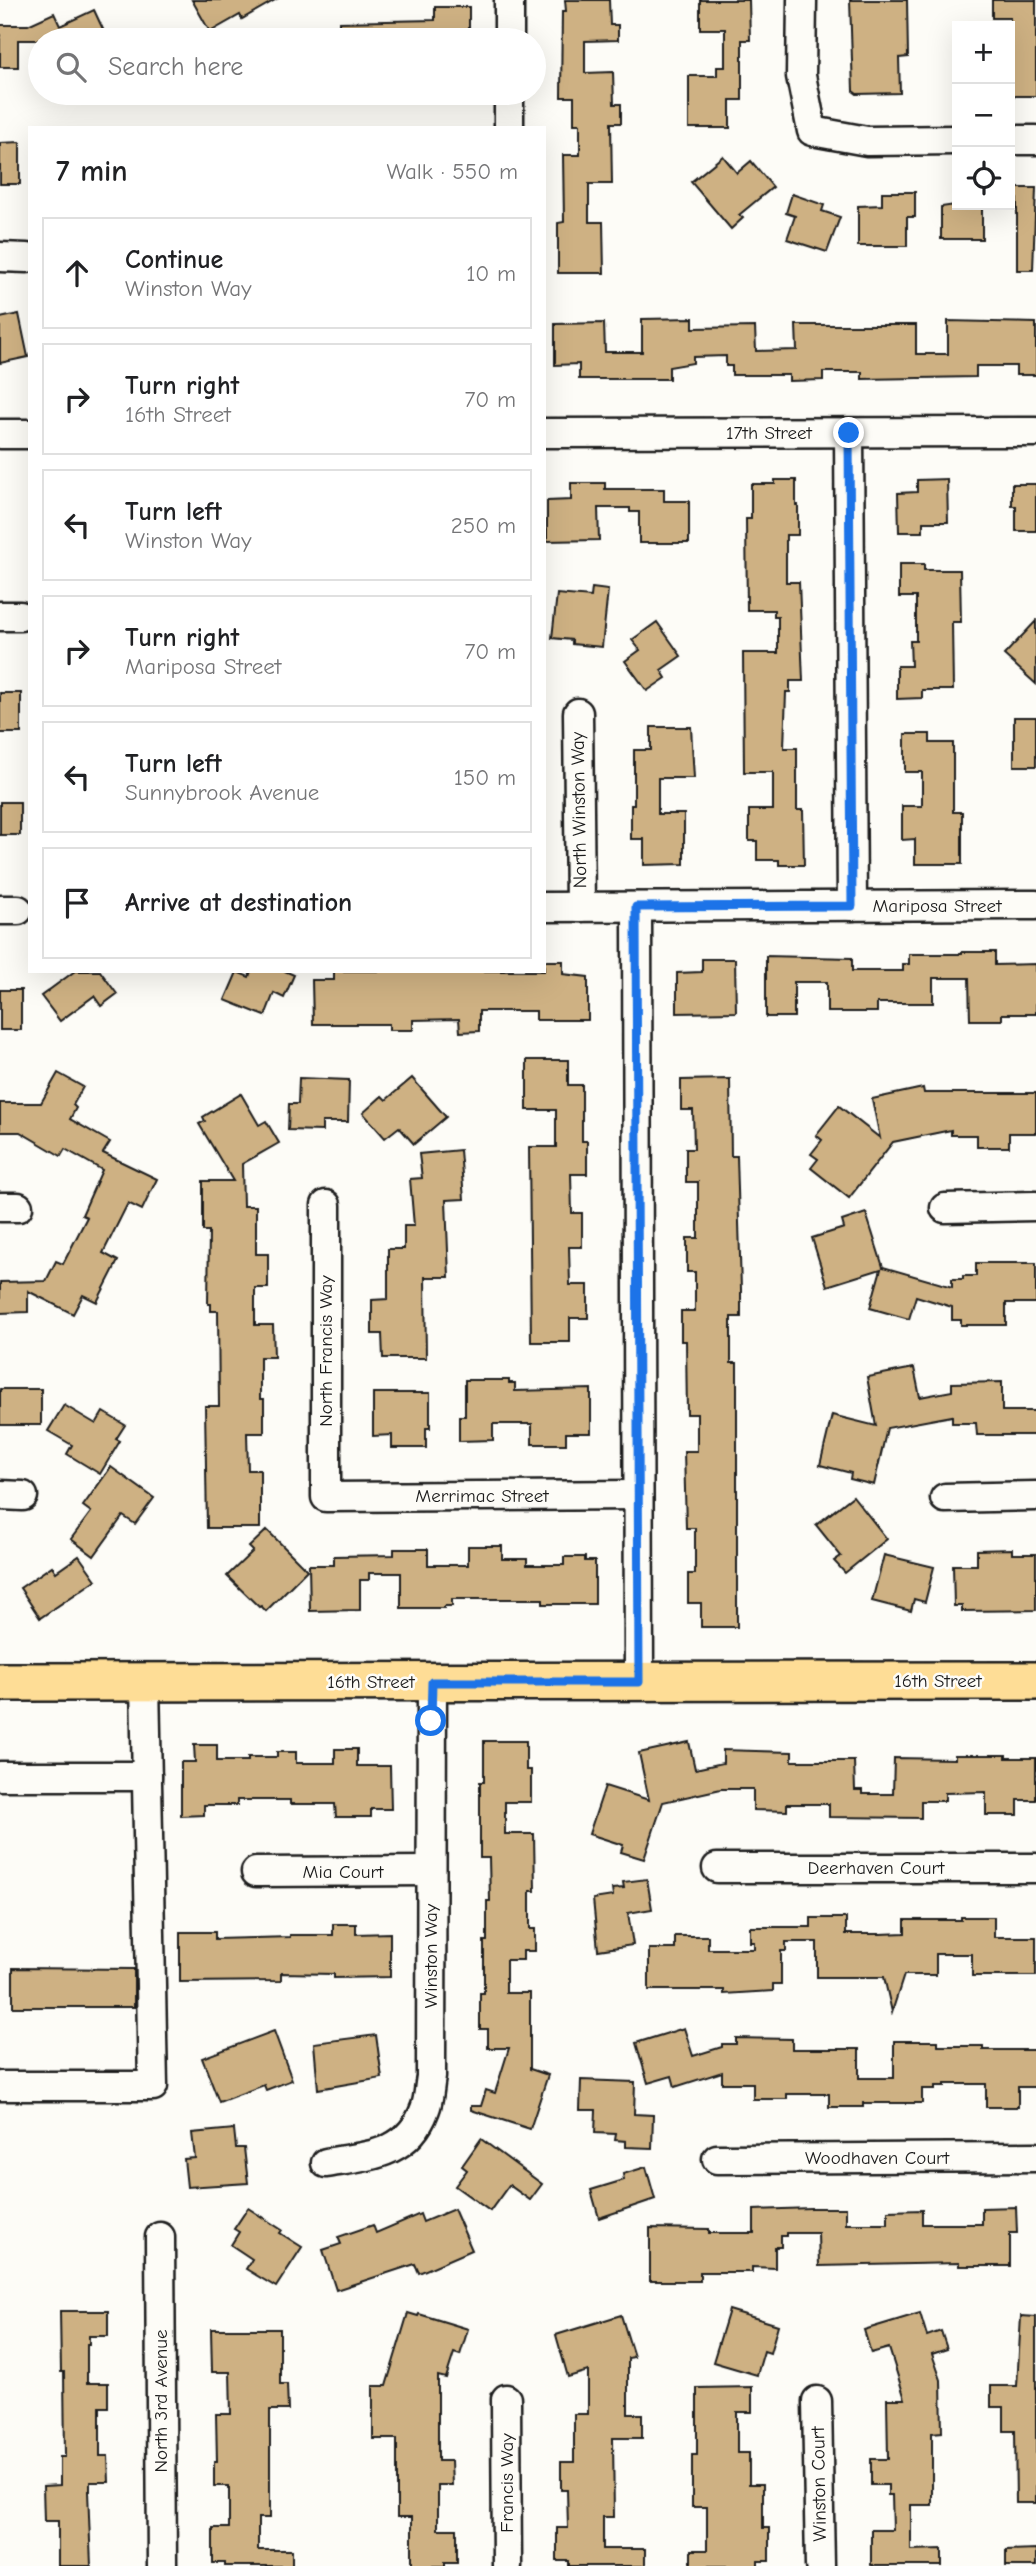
<!DOCTYPE html>
<meta charset="utf-8">
<style>
body{margin:0;font-family:"Comic Neue",sans-serif;background:#f2f2f2;color:#202124}
.controls{position:absolute;right:21px;top:21px;display:grid;overflow:hidden;border-radius:0px;box-shadow:0 7px 28px #0002}
.controls button{width:63px;height:63px;display:grid;place-items:center;padding:0;border:0;border-bottom:2px solid #e0e0e0;background:#fff;color:#202124;font:35px sans-serif}
.stop{position:absolute;width:21px;height:21px;margin:-16px;border:5px solid #1a73e8;border-radius:50%;background:#fff}
.stop.end{background:#1a73e8;border-color:#fff;box-shadow:0 2px 7px #0008}
.list{margin:0;padding:0;list-style:none}
h2{display:flex;justify-content:space-between;align-items:center;height:91px;margin:0;padding:0 28px;font-size:30px}
h2 small{font-size:23px;font-weight:400;color:#757577}
.list li{display:grid;grid-template-columns:46px 1fr auto;gap:21px;align-items:center;box-sizing:border-box;height:112px;margin:0 14px 14px;padding:0 14px;border:2px solid #e0e0e0;border-radius:0px}
.list b{display:block;font-size:26px;white-space:nowrap}
.list p{margin:0;font-size:23px;white-space:nowrap;color:#757577}
.list em{font-size:23px;font-style:normal;color:#757577}
.icon{flex:none;width:38px;height:38px;fill:none;stroke:currentColor;stroke-width:2;stroke-linecap:round;stroke-linejoin:round}
.map{position:relative;flex:none;width:1036px;height:2566px;overflow:hidden}
.search{position:absolute;background:#fff;box-shadow:0 7px 28px #0002;left:28px;top:28px;width:518px;height:77px;display:flex;align-items:center;gap:18px;box-sizing:border-box;padding:0 24px;border-radius:38px;color:#757577;font-size:26px}
.panel{position:absolute;background:#fff;box-shadow:0 7px 28px #0002;left:28px;top:126px;width:518px;height:847px;border-radius:0px}
.map>svg:first-child{display:block}
.building{fill:#ceb183;stroke:#1c1c1c;stroke-width:2}
.lines{fill:none;stroke-linecap:round;stroke-linejoin:round}
.minor-casing{stroke:#1c1c1c;stroke-width:33}
.major-casing{stroke:#1c1c1c;stroke-width:42}
.minor{stroke:#fdfcf7;stroke-width:28}
.major{stroke:#fedd96;stroke-width:37}
.route{stroke:#1a73e8;stroke-width:9}
.labels{text-anchor:middle;dominant-baseline:central;stroke-width:5;stroke-linejoin:round;paint-order:stroke}
.street-label{font-size:19px;fill:#1c1c1c;stroke:#fdfcf7}
</style>
<div class="map">
<svg width="1036" height="2566" viewBox="0 0 1036 2566">
<rect width="100%" height="100%" fill="#fdfcf7"/>
<filter id="ink" filterUnits="userSpaceOnUse"><feTurbulence type="fractalNoise" baseFrequency=".0143" numOctaves="2"/><feDisplacementMap in="SourceGraphic" scale="14" xChannelSelector="R" yChannelSelector="G"/><feConvolveMatrix kernelMatrix="1 2 1 2 8 2 1 2 1" color-interpolation-filters="sRGB"/></filter>
<g filter="url(#ink)">
<g class="building">
<polygon points="192,0 275,0 242,19 240,15 210,32"/>
<polygon points="565,0 609,0 610,25 618,25 618,40 585,41 585,73 613,72 614,104 621,104 621,123 611,123 612,184 589,184 589,222 603,222 604,273 558,273 558,223 564,222 563,155 580,155 580,124 574,124 574,97 561,97 562,11 566,11"/>
<polygon points="700,0 749,0 750,40 742,40 742,100 730,100 730,128 689,128 689,76 717,76 717,67 725,67 725,29 700,29"/>
<polygon points="850,0 907,0 908,57 899,58 900,93 857,94 853,91"/>
<polygon points="992,0 1036,0 1036,96 1010,96 1010,18 992,18"/>
<polygon points="435,7 469,7 469,31 462,31 462,40 339,40 339,22 435,20"/>
<polygon points="94,10 108,40 18,40 18,67 0,67 0,25 28,25 54,13 60,26"/>
<polygon points="20,142 20,184 0,184 0,143"/>
<polygon points="723,156 737,173 751,161 773,187 739,215 743,218 731,229 691,182"/>
<polygon points="1017,188 1036,188 1033,270 1017,270"/>
<polygon points="882,192 915,192 915,217 907,217 907,246 858,246 858,206 882,205"/>
<polygon points="792,194 824,205 822,211 840,217 827,252 787,239 795,216 786,213"/>
<polygon points="955,205 982,205 982,239 941,239 941,207"/>
<polygon points="19,314 28,357 0,363 0,318"/>
<polygon points="693,318 693,328 755,327 756,351 797,350 796,325 916,325 916,354 948,354 948,321 1036,323 1036,375 1016,375 1016,366 976,366 976,377 862,379 862,372 823,372 823,380 789,381 789,375 732,375 732,366 726,366 726,356 693,357 693,363 669,367 669,379 579,379 579,364 555,365 555,324 604,323 605,352 642,352 642,319"/>
<polygon points="947,479 948,522 923,522 923,532 899,532 898,493 917,492 917,480"/>
<polygon points="775,480 796,480 796,505 798,505 798,535 786,535 786,582 799,582 803,681 790,681 790,692 786,692 784,748 797,748 797,810 803,810 804,865 779,865 779,860 757,860 757,841 749,841 749,810 773,810 773,772 744,772 743,653 778,653 778,617 774,617 774,610 747,610 746,519 751,519 751,484 775,484"/>
<polygon points="571,483 605,483 605,489 664,489 664,501 689,501 689,543 639,543 639,512 630,512 630,508 598,508 599,540 547,541 547,501 571,500"/>
<polygon points="1012,484 1036,484 1036,531 1016,531 1016,506 1012,506"/>
<polygon points="899,564 924,564 924,570 960,570 961,622 952,622 953,690 922,690 922,698 897,699 897,666 911,666 910,641 916,641 916,597 899,597"/>
<polygon points="592,588 608,590 602,647 572,644 572,640 552,638 557,594 591,597"/>
<polygon points="1036,621 1036,684 1004,655"/>
<polygon points="657,622 681,656 661,670 666,678 647,691 625,661 640,650 632,640"/>
<rect x="0" y="693" width="21" height="40"/>
<rect x="1014" y="717" width="22" height="49"/>
<polygon points="651,727 691,727 694,778 658,778 658,814 684,814 684,864 644,865 644,839 631,839 631,805 634,805 634,750 651,750"/>
<polygon points="905,734 930,734 930,743 953,743 953,812 962,812 962,864 915,864 915,839 902,840 902,806 922,806 922,772 905,772"/>
<rect x="0" y="802" width="20" height="33"/>
<polygon points="962,952 995,952 995,965 1036,964 1036,1014 1002,1014 1002,1020 970,1020 969,978 933,978 933,1003 877,1003 877,1012 827,1012 827,982 794,982 794,1017 766,1017 766,956 852,958 852,971 903,971 903,964 909,964 909,954 962,954"/>
<polygon points="702,959 735,959 736,1012 677,1013 677,973 702,972"/>
<polygon points="544,961 563,961 563,974 588,977 588,1020 536,1020 536,1011 479,1011 479,1031 460,1032 459,1019 413,1020 413,1030 389,1030 389,1024 313,1024 312,980 334,980 334,971 544,971"/>
<polygon points="75,971 100,971 117,994 101,1006 94,996 60,1021 41,996"/>
<polygon points="251,971 285,971 294,975 284,998 274,993 265,1016 225,1000 237,972 249,977"/>
<rect x="0" y="990" width="21" height="40"/>
<polygon points="527,1060 568,1060 568,1085 582,1085 582,1141 587,1141 587,1174 571,1174 572,1213 582,1213 582,1247 569,1247 570,1285 588,1285 588,1318 570,1318 570,1342 531,1342 529,1147 556,1147 556,1110 527,1110"/>
<polygon points="58,1073 83,1087 73,1105 76,1108 70,1119 110,1142 103,1153 157,1179 142,1210 128,1203 103,1253 118,1261 97,1302 83,1295 73,1314 28,1291 28,1312 0,1313 0,1282 46,1281 56,1261 63,1264 87,1217 82,1215 102,1170 65,1149 61,1156 20,1132 0,1132 0,1103 41,1103"/>
<polygon points="299,1078 349,1080 348,1122 322,1122 322,1131 288,1130 289,1104 298,1104"/>
<polygon points="412,1078 446,1117 414,1144 399,1127 385,1138 363,1113 382,1096 386,1100"/>
<polygon points="730,1079 731,1156 737,1156 741,1289 741,1317 731,1317 731,1363 737,1363 737,1627 701,1627 701,1603 688,1603 688,1574 695,1574 695,1528 686,1528 684,1451 697,1451 697,1414 687,1414 686,1341 681,1341 681,1311 695,1311 695,1272 687,1272 687,1238 698,1238 698,1182 686,1182 686,1149 694,1149 693,1110 681,1110 681,1080"/>
<polygon points="923,1088 924,1093 1036,1093 1036,1133 1009,1133 1009,1147 977,1147 977,1135 951,1135 951,1130 893,1142 849,1198 811,1168 818,1159 811,1154 822,1140 816,1135 839,1106 880,1138 872,1099"/>
<polygon points="241,1094 259,1125 266,1121 279,1143 242,1164 243,1206 256,1206 256,1254 268,1254 268,1288 255,1288 255,1325 273,1325 274,1357 260,1357 260,1399 264,1399 264,1433 247,1433 248,1470 260,1470 260,1528 207,1528 205,1406 219,1406 218,1311 211,1311 211,1304 208,1304 209,1231 203,1231 203,1181 233,1181 199,1124 205,1121 203,1117"/>
<polygon points="460,1150 464,1199 446,1200 449,1277 425,1277 426,1358 383,1358 382,1334 372,1334 372,1300 388,1299 388,1249 404,1249 404,1226 414,1226 410,1179 422,1178 419,1154"/>
<polygon points="866,1213 883,1267 952,1287 952,1279 963,1279 963,1276 976,1276 976,1263 1036,1263 1036,1303 1006,1303 1006,1325 961,1325 961,1320 952,1320 952,1307 916,1296 909,1319 870,1308 881,1269 827,1286 812,1238 844,1228 842,1221"/>
<polygon points="914,1368 920,1397 952,1391 952,1383 1002,1382 1002,1411 1036,1411 1036,1435 977,1435 976,1423 952,1423 952,1416 887,1428 874,1485 850,1479 851,1473 820,1465 832,1415 876,1426 867,1377"/>
<polygon points="465,1380 509,1380 509,1383 515,1383 515,1391 591,1389 591,1433 566,1433 566,1444 532,1444 532,1424 493,1424 493,1440 459,1441 459,1416 465,1416"/>
<rect x="0" y="1389" width="41" height="36"/>
<polygon points="373,1393 430,1393 430,1428 426,1428 426,1448 392,1448 392,1435 373,1436"/>
<polygon points="64,1405 96,1424 103,1412 125,1425 116,1439 120,1441 100,1474 67,1454 72,1445 48,1431"/>
<polygon points="111,1467 154,1498 135,1524 123,1516 94,1556 71,1539 91,1512 83,1506"/>
<polygon points="853,1496 887,1539 845,1573 834,1561 841,1556 816,1525"/>
<polygon points="267,1530 307,1570 266,1611 261,1606 259,1607 227,1576 253,1551 249,1547"/>
<polygon points="468,1546 502,1546 502,1559 527,1559 527,1565 564,1565 564,1557 585,1557 585,1561 595,1561 595,1604 543,1604 543,1599 452,1599 452,1606 444,1606 444,1608 401,1608 401,1573 369,1573 369,1580 360,1580 360,1610 310,1611 309,1565 334,1565 334,1556 394,1555 394,1549 428,1549 428,1565 468,1565"/>
<polygon points="1012,1549 1012,1554 1036,1554 1036,1610 962,1611 962,1606 954,1606 953,1565 977,1565 977,1550"/>
<polygon points="884,1555 934,1567 925,1602 914,1599 911,1611 872,1601"/>
<polygon points="79,1556 96,1580 40,1618 20,1588 52,1566 56,1572"/>
<polygon points="484,1741 526,1741 526,1770 531,1770 531,1802 505,1802 505,1834 534,1834 535,1891 530,1891 530,1929 535,1929 535,1951 523,1951 523,1960 506,1960 506,1993 530,1993 530,2069 548,2075 530,2129 471,2110 471,2106 481,2106 486,2090 495,2093 509,2048 488,2048 488,2029 480,2029 480,1993 484,1993 484,1941 487,1941 487,1901 490,1901 489,1858 480,1858 480,1782 484,1782"/>
<polygon points="689,1742 695,1769 723,1763 723,1750 792,1752 792,1761 854,1761 855,1790 862,1790 862,1794 893,1794 894,1758 955,1759 955,1755 1006,1755 1006,1758 1036,1758 1036,1800 1018,1800 1018,1815 986,1815 986,1792 945,1793 945,1801 921,1801 921,1818 829,1817 829,1804 787,1804 787,1811 753,1810 753,1789 721,1789 663,1802 644,1859 621,1852 623,1845 589,1834 605,1786 649,1800 639,1753"/>
<polygon points="194,1745 217,1745 217,1761 248,1761 248,1757 277,1757 277,1752 296,1752 296,1763 335,1763 335,1749 357,1749 357,1766 390,1766 391,1809 371,1809 371,1817 336,1817 335,1804 290,1804 290,1800 237,1800 237,1805 204,1805 204,1815 181,1816 181,1762 195,1762"/>
<polygon points="647,1879 652,1909 628,1913 633,1945 598,1950 593,1899 613,1896 612,1889 624,1888 623,1882"/>
<polygon points="961,1917 994,1917 994,1937 1036,1937 1036,1976 972,1976 972,1954 936,1954 936,1975 904,1975 892,2012 884,1977 817,1977 817,1942 786,1942 786,1951 781,1951 781,1984 773,1984 773,1991 724,1994 724,1990 649,1990 649,1949 675,1949 675,1936 708,1936 708,1949 754,1949 754,1942 750,1942 750,1927 811,1927 811,1918 846,1918 846,1934 880,1934 905,1933 905,1920 961,1920"/>
<polygon points="333,1924 356,1924 356,1934 390,1933 390,1977 334,1978 334,1974 281,1973 281,1981 180,1982 180,1932 215,1932 215,1939 290,1937 290,1935 333,1935"/>
<polygon points="13,1968 134,1969 134,2007 13,2007"/>
<polygon points="684,2028 693,2056 722,2047 722,2044 736,2044 736,2038 792,2039 792,2049 859,2049 859,2078 894,2078 894,2041 938,2041 938,2046 983,2046 983,2050 1036,2050 1036,2087 1018,2087 1018,2107 986,2107 986,2084 945,2084 945,2086 935,2086 935,2089 922,2089 922,2103 863,2103 863,2107 829,2107 829,2094 787,2094 787,2099 753,2099 753,2083 722,2083 722,2072 675,2087 672,2076 648,2083 636,2043"/>
<polygon points="274,2031 292,2080 266,2090 264,2085 219,2102 202,2058"/>
<polygon points="376,2035 382,2078 318,2089 314,2043"/>
<polygon points="581,2080 635,2082 634,2114 653,2115 652,2148 626,2147 626,2141 615,2140 616,2134 595,2133 596,2110 580,2110"/>
<polygon points="234,2129 236,2148 244,2148 248,2183 187,2187 184,2159 195,2158 192,2133"/>
<polygon points="481,2139 542,2184 530,2200 509,2185 490,2211 455,2186 467,2170 462,2166"/>
<polygon points="646,2167 655,2199 599,2218 591,2190 624,2180 623,2174"/>
<polygon points="1016,2207 1017,2233 1010,2233 1010,2266 959,2266 959,2263 819,2266 818,2233 787,2233 787,2236 781,2236 781,2247 775,2247 775,2268 752,2267 752,2272 700,2272 700,2281 650,2281 650,2228 709,2229 709,2233 754,2233 754,2210 811,2208 846,2208 846,2224 888,2224 888,2211 922,2210 922,2224 982,2224 982,2208"/>
<polygon points="248,2208 282,2230 280,2233 302,2247 276,2287 246,2269 252,2259 231,2245 239,2232 234,2229"/>
<polygon points="454,2209 472,2250 419,2273 415,2264 336,2290 323,2250 341,2244 338,2237 373,2225 376,2233 420,2214 423,2222"/>
<polygon points="729,2310 778,2325 770,2353 764,2351 757,2375 713,2362"/>
<polygon points="60,2311 108,2311 108,2336 89,2336 89,2344 87,2344 87,2383 108,2383 108,2407 100,2407 100,2456 108,2456 109,2482 90,2482 90,2491 88,2491 91,2566 58,2566 58,2521 44,2521 43,2486 60,2485 60,2457 65,2457 64,2372 61,2372"/>
<polygon points="408,2313 418,2316 419,2314 468,2329 460,2355 454,2353 446,2378 438,2376 438,2461 451,2461 452,2485 438,2485 438,2529 457,2529 457,2562 445,2562 445,2566 412,2566 412,2517 397,2517 397,2439 373,2439 373,2386 386,2386"/>
<polygon points="920,2313 927,2336 941,2331 947,2349 932,2354 941,2380 942,2432 932,2433 932,2505 911,2505 911,2550 942,2549 942,2566 874,2566 871,2565 871,2530 893,2530 892,2495 888,2495 888,2485 871,2485 871,2459 888,2459 887,2399 905,2399 889,2348 871,2353 864,2330"/>
<polygon points="621,2315 634,2357 628,2358 628,2414 642,2414 642,2438 613,2438 614,2517 603,2517 603,2549 645,2549 645,2566 569,2566 569,2561 557,2561 557,2528 568,2528 567,2490 561,2490 561,2462 574,2462 574,2414 588,2414 588,2371 568,2377 556,2335"/>
<polygon points="1021,2316 1036,2317 1036,2503 1016,2503 1015,2431 1004,2431 1004,2407 991,2407 991,2386 1017,2386"/>
<polygon points="211,2329 280,2329 280,2384 287,2384 288,2410 270,2410 270,2518 258,2518 258,2550 292,2550 292,2566 225,2566 225,2563 213,2563 213,2528 229,2528 229,2486 214,2486 214,2462 217,2462 216,2414 231,2414 230,2372 212,2372"/>
<polygon points="752,2387 752,2412 737,2412 737,2453 749,2453 749,2484 763,2484 763,2528 769,2528 769,2561 758,2561 758,2566 691,2566 691,2550 707,2550 707,2507 692,2507 692,2455 697,2455 697,2388"/>
<polygon points="1036,2549 1036,2566 1006,2566 1006,2550"/>
</g>
<g class="lines">
<g class="minor-casing">
<g id="minor">
<polyline points="509,0 509,40"/>
<polyline points="802,0 801,76 812,131 867,141 957,140"/>
<polyline points="509,93 509,128"/>
<polyline points="1010,140 1036,140"/>
<polyline points="0,257 27,258"/>
<polyline points="544,433 1036,432"/>
<polyline points="849,433 852,906"/>
<polyline points="0,434 30,434"/>
<polyline points="0,616 20,616"/>
<polyline points="578,713 580,907"/>
<polyline points="544,907 1036,905"/>
<polyline points="637,907 639,1682"/>
<polyline points="0,910 18,910"/>
<polyline points="326,1205 326,1497 638,1495"/>
<polyline points="0,1207 18,1207"/>
<polyline points="945,1208 1036,1206"/>
<polyline points="0,1495 23,1496"/>
<polyline points="945,1498 1036,1496"/>
<polyline points="0,1776 147,1776"/>
<polyline points="717,1868 1036,1868"/>
<polyline points="256,1872 431,1871"/>
<polyline points="0,2086 153,2086 145,1682"/>
<polyline points="717,2159 1036,2157"/>
<path d="M326 2163C368 2156 408 2155 425 2109 429 2100 429 2087 431 2077L432 1682"/>
<polyline points="160,2237 162,2566"/>
<polyline points="506,2399 507,2566"/>
<polyline points="817,2401 820,2566"/>
</g>
</g>
<g class="major-casing">
<polyline id="major" points="0,1682 1036,1681"/>
</g>
<use href="#minor" class="minor"/>
<use href="#major" class="major"/>
</g>
</g>
<g class="lines" filter="url(#ink)">
<polyline class="route" points="431,1721 432,1682 639,1682 636,907 852,906 849,433"/>
</g>
<g class="labels">
<g class="street-label">
<text x="769" y="433">17th Street</text>
<text transform="translate(579 810) rotate(-91)">North Winston Way</text>
<text x="937" y="906">Mariposa Street</text>
<text transform="translate(326 1351) rotate(-90)">North Francis Way</text>
<text x="482" y="1496">Merrimac Street</text>
<text x="938" y="1681">16th Street</text>
<text x="371" y="1682">16th Street</text>
<text x="876" y="1868">Deerhaven Court</text>
<text x="343" y="1872">Mia Court</text>
<text transform="translate(431 1956) rotate(-90)">Winston Way</text>
<text x="877" y="2158">Woodhaven Court</text>
<text transform="translate(161 2401) rotate(-90)">North 3rd Avenue</text>
<text transform="translate(507 2483) rotate(-90)">Francis Way</text>
<text transform="translate(819 2484) rotate(-91)">Winston Court</text>
</g>
</g>
</svg>
<div class="controls">
<button>+</button>
<button>−</button>
<button><svg class="icon" aria-label="locate" viewBox="0 0 24 24"><circle cx="12" cy="12" r="6"/><path d="M12 2v4M12 18v4M2 12h4M18 12h4"/></svg></button>
</div>
<div class="stop" style="left:431px;top:1721px"></div>
<div class="stop end" style="left:849px;top:433px"></div>
<div class="search"><svg class="icon" aria-label="search" viewBox="0 0 24 24"><circle cx="10" cy="10" r="6"/><path d="M15 15l6 6"/></svg>Search here</div>
<section class="panel">
<h2>7 min<small>Walk · 550 m</small></h2>
<ul class="list">
<li><svg class="icon" aria-label="ahead" viewBox="0 0 24 24"><path d="M12 20V5M6 11l6-6 6 6"/></svg><div><b>Continue</b><p>Winston Way</p></div><em>10 m</em></li>
<li><svg class="icon" aria-label="right" viewBox="0 0 24 24"><path d="M7 20v-9h11M14 6l5 5-5 5"/></svg><div><b>Turn right</b><p>16th Street</p></div><em>70 m</em></li>
<li><svg class="icon" aria-label="left" viewBox="0 0 24 24"><path d="M17 20v-9H6M10 6l-5 5 5 5"/></svg><div><b>Turn left</b><p>Winston Way</p></div><em>250 m</em></li>
<li><svg class="icon" aria-label="right" viewBox="0 0 24 24"><path d="M7 20v-9h11M14 6l5 5-5 5"/></svg><div><b>Turn right</b><p>Mariposa Street</p></div><em>70 m</em></li>
<li><svg class="icon" aria-label="left" viewBox="0 0 24 24"><path d="M17 20v-9H6M10 6l-5 5 5 5"/></svg><div><b>Turn left</b><p>Sunnybrook Avenue</p></div><em>150 m</em></li>
<li><svg class="icon" aria-label="arrive" viewBox="0 0 24 24"><path d="M6 21V4h12l-3 4 3 4H6"/></svg><div><b>Arrive at destination</b></div></li>
</ul>
</section>
</div>
